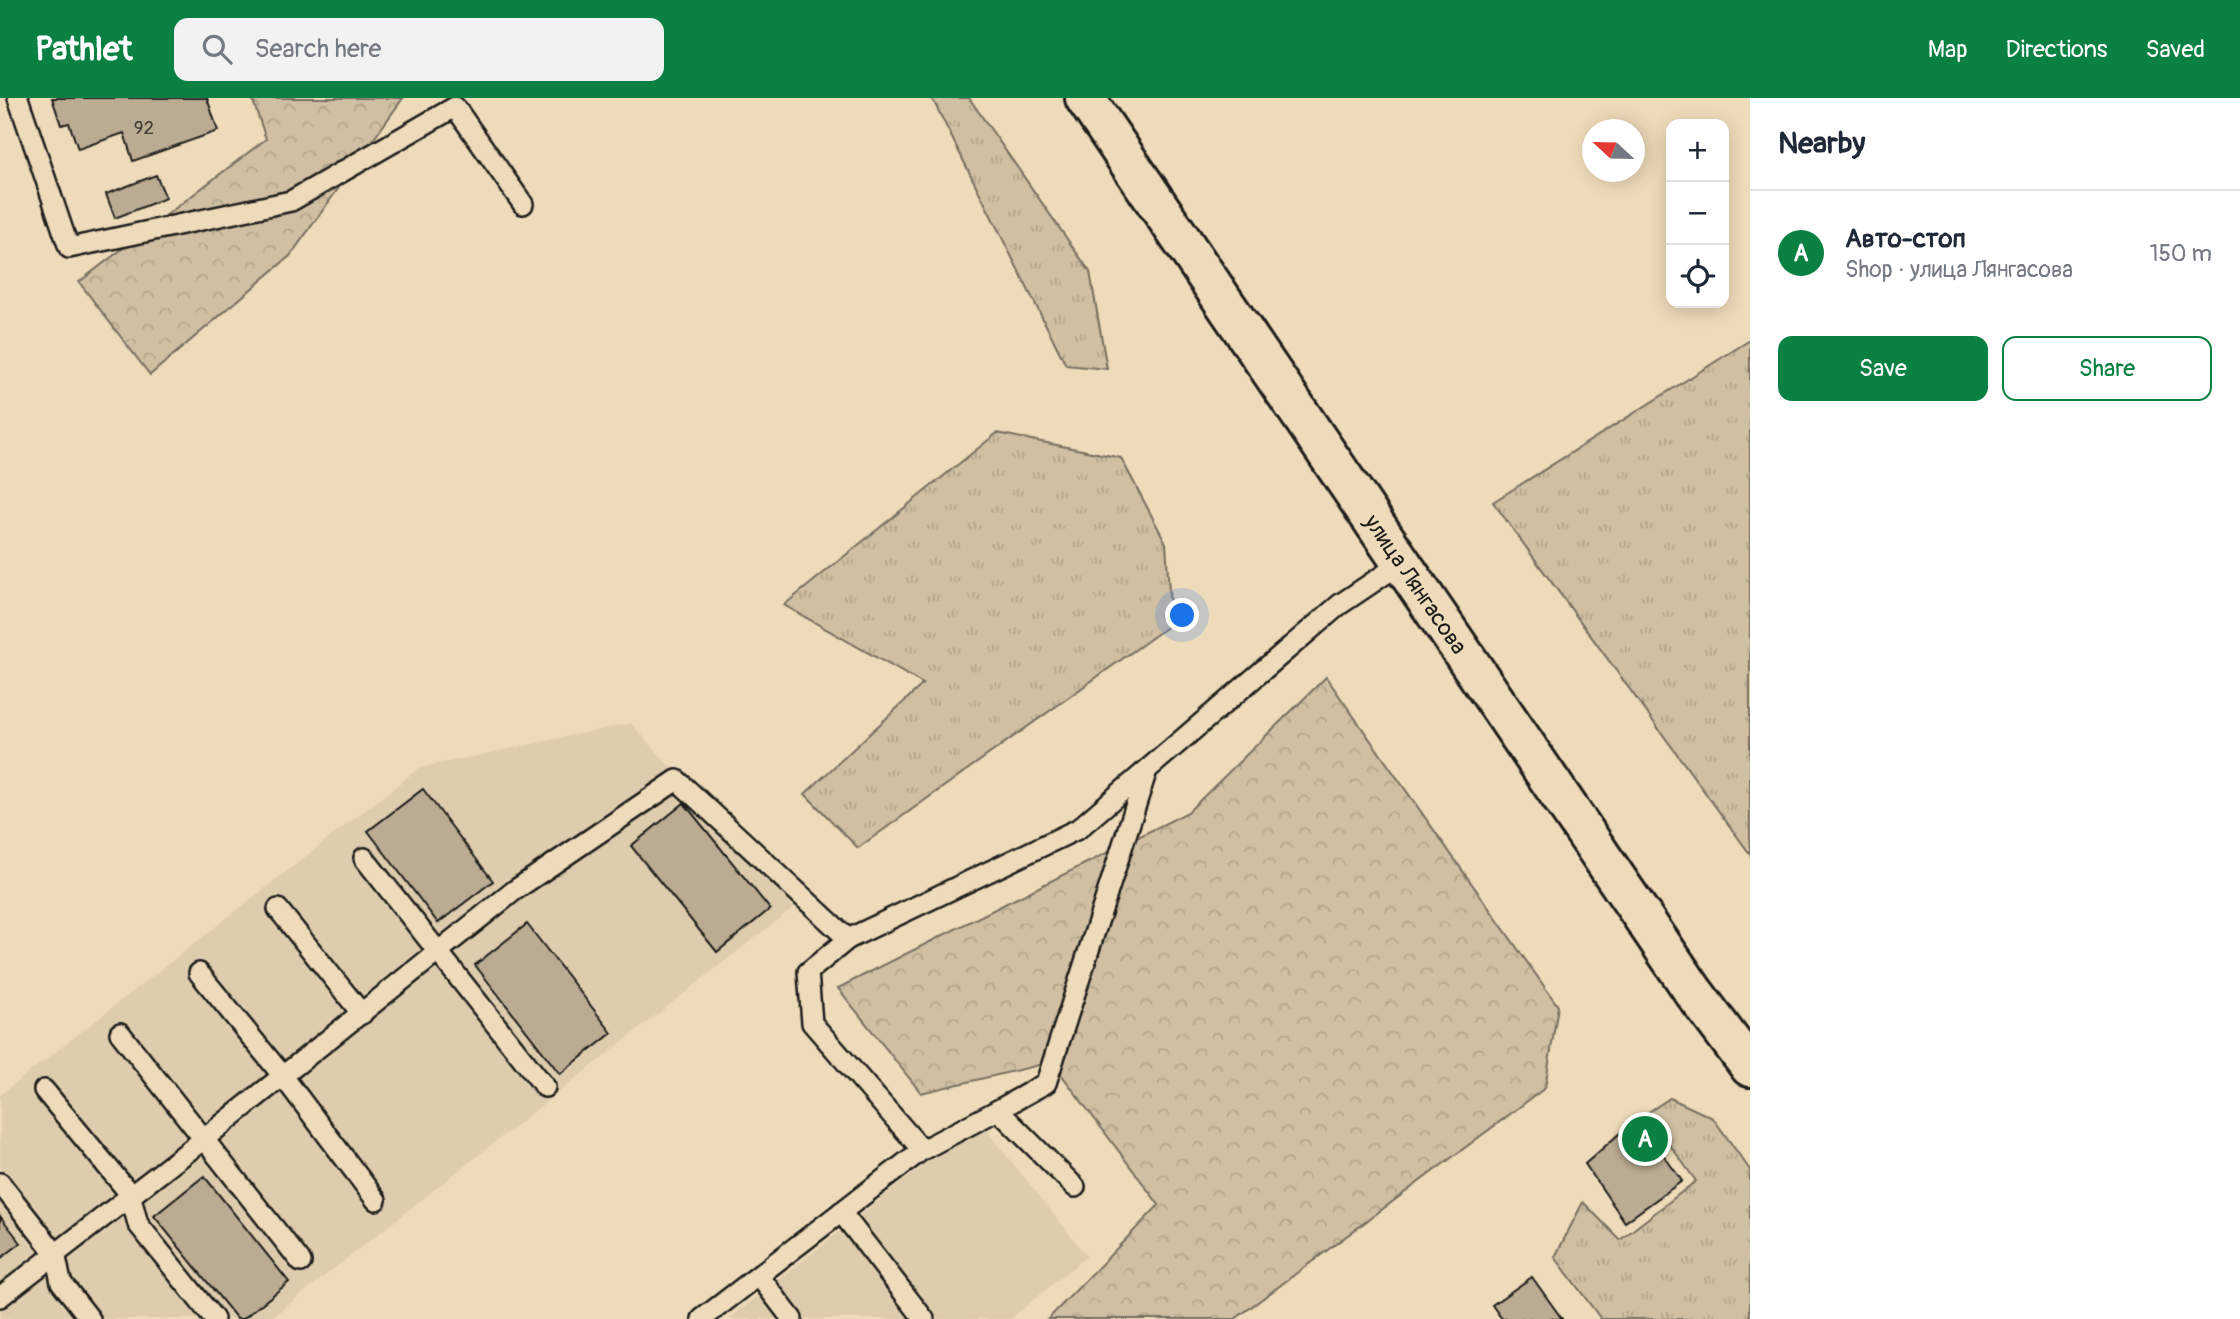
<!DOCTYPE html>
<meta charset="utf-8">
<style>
body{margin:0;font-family:Pangolin,sans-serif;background:#f2f2f3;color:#1f2937}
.controls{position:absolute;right:21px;top:21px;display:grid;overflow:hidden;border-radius:14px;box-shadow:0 4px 18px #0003}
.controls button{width:63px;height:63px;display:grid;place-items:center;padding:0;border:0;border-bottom:2px solid #e0e1e3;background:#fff;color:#1f2937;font:35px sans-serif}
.compass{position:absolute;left:1582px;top:21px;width:63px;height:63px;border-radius:50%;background:#fff;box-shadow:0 4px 18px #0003;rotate:292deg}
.you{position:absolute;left:1183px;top:518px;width:24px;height:24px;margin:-18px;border:5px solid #fff;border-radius:50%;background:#1a73e8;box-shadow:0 0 0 10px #1a73e833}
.badge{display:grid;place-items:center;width:46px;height:46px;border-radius:50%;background:#0b8043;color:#fff;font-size:23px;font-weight:700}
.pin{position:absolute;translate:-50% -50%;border:4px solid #fff;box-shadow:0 2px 7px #0006}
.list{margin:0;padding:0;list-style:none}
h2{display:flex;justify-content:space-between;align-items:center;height:91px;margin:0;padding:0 28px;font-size:30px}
h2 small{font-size:23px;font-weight:400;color:#747a83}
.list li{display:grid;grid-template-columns:46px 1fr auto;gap:21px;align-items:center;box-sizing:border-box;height:126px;padding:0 28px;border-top:2px solid #e0e1e3}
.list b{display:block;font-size:26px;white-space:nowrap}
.list p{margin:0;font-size:23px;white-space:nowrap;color:#747a83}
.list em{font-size:23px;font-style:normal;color:#747a83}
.actions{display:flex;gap:14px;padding:21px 28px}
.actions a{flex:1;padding:16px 0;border:2px solid #0b8043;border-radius:14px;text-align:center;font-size:24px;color:#0b8043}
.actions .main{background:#0b8043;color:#fff}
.icon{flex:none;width:38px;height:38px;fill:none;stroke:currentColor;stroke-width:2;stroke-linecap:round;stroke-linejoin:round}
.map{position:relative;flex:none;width:1750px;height:1221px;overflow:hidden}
header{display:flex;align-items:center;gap:42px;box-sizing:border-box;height:98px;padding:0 35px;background:#0b8043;color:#fff}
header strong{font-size:33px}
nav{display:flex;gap:38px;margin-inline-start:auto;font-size:24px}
.search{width:490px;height:63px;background:#f2f2f3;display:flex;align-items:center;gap:18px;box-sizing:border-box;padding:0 24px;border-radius:14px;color:#747a83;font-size:26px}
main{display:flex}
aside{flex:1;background:#fff}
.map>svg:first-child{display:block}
.built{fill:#decdad}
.grass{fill:url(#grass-tufts);stroke:#766e5f;stroke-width:2}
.forest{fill:url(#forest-crowns);stroke:#766e5f;stroke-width:2}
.building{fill:#baac92;stroke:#1c1c1c;stroke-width:2}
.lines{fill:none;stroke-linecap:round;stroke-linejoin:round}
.lane-casing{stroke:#1c1c1c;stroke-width:24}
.secondary-casing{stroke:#1c1c1c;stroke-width:44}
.lane{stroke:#eedbb9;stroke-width:19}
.secondary{stroke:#eedbb9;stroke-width:38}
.labels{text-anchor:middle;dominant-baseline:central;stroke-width:6;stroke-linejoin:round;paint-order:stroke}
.number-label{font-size:19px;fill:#44403a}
.street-label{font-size:23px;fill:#1c1c1c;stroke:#eedbb9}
</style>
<header>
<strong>Pathlet</strong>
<div class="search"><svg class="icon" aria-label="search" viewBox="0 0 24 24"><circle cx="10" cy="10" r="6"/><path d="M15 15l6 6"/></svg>Search here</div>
<nav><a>Map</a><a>Directions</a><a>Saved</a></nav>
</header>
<main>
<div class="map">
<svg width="1750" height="1221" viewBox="0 0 1750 1221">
<defs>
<pattern id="grass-tufts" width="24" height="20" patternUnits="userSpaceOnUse" patternTransform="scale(1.75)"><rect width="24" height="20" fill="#d0bfa2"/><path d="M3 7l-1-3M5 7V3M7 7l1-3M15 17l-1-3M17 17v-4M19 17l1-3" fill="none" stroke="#b2a48b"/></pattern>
<pattern id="forest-crowns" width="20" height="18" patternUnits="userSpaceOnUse" patternTransform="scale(1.75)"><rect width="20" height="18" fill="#d0bfa2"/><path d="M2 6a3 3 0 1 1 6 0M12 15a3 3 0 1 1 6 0" fill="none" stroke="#b2a48b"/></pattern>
</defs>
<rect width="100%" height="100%" fill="#eedbb9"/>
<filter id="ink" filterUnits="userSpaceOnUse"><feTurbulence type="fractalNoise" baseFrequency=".0143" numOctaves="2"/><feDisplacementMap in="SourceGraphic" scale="14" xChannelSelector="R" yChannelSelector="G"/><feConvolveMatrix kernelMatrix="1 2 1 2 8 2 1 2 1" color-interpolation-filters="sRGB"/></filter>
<g filter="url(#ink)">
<g class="built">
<polygon points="631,625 794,809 270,1221 0,1221 0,997 419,670"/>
<polygon points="979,1023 1087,1158 1010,1221 729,1221"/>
</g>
<g class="grass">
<polygon points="932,0 969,0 1090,174 1107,271 1066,267"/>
<polygon points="1750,242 1750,756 1493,404"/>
<polygon points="997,335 1121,360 1166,445 1171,526 858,750 805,696 923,586 784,507"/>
<polygon points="1670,1000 1713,1020 1750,1072 1750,1221 1601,1221 1555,1159 1583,1104 1620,1142 1696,1083 1647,1015"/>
</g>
<g class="forest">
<polygon points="252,0 403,0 290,158 150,277 79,184 266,41"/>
<polygon points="1326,579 1558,908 1545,990 1235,1221 1048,1221 1159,1107 1052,964 921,995 838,890 1188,714"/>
</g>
<g class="building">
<polygon points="52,0 207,0 218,33 133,63 124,35 78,51 69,25 61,27"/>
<polygon points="156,77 166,100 115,120 106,96"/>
<polygon points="423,691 493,783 438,825 368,733"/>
<polygon points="684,705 770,811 717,854 631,748"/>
<polygon points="527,826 612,935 560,976 475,867"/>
<polygon points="1637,1020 1682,1083 1625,1124 1585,1066"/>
<polygon points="204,1078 289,1184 243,1221 237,1221 154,1118"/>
<polygon points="0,1118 21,1145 0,1161"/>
<polygon points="1532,1179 1562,1221 1502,1221 1492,1207"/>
</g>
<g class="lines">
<g class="lane-casing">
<g id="lane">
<polyline points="18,0 69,150 291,103 455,9 523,106"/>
<polyline points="364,760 545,989"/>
<polyline points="278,811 362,916"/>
<polyline points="199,875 282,977 376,1102"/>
<polyline points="120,935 301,1164"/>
<polyline points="44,992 130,1096 138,1126 214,1221"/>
<polyline points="998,1012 1046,985 1147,672"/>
<polyline points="922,1052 998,1012 1075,1089"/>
<polyline points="0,1085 55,1155 61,1184 90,1221"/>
<polyline points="841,1114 924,1221"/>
<polyline points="759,1178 792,1221"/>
<polyline points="0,1199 204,1041 515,792 677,682 848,841 1078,731 1339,507 1400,466"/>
<polyline points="702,1221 922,1052 812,925 808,874 848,841"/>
</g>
</g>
<g class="secondary-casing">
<g id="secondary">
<path id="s1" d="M1085 0 1693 893 1750 969"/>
</g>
</g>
<use href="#lane" class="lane"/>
<use href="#secondary" class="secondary"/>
</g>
</g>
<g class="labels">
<g class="number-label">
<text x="144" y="30">92</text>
</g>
<g class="street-label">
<text stroke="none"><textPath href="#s1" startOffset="588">улица Лянгасова</textPath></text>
</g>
</g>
</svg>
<div class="controls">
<button>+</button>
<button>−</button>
<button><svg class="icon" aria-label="locate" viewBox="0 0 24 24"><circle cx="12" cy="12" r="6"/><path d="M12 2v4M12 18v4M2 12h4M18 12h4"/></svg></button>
</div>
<svg class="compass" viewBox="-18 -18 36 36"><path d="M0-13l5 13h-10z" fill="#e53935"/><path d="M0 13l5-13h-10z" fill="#747a83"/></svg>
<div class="you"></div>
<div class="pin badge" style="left:1645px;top:1041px">A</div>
</div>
<aside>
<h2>Nearby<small></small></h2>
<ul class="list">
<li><span class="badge">A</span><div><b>Авто-стоп</b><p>Shop · улица Лянгасова</p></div><em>150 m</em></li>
</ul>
<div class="actions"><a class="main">Save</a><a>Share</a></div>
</aside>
</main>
